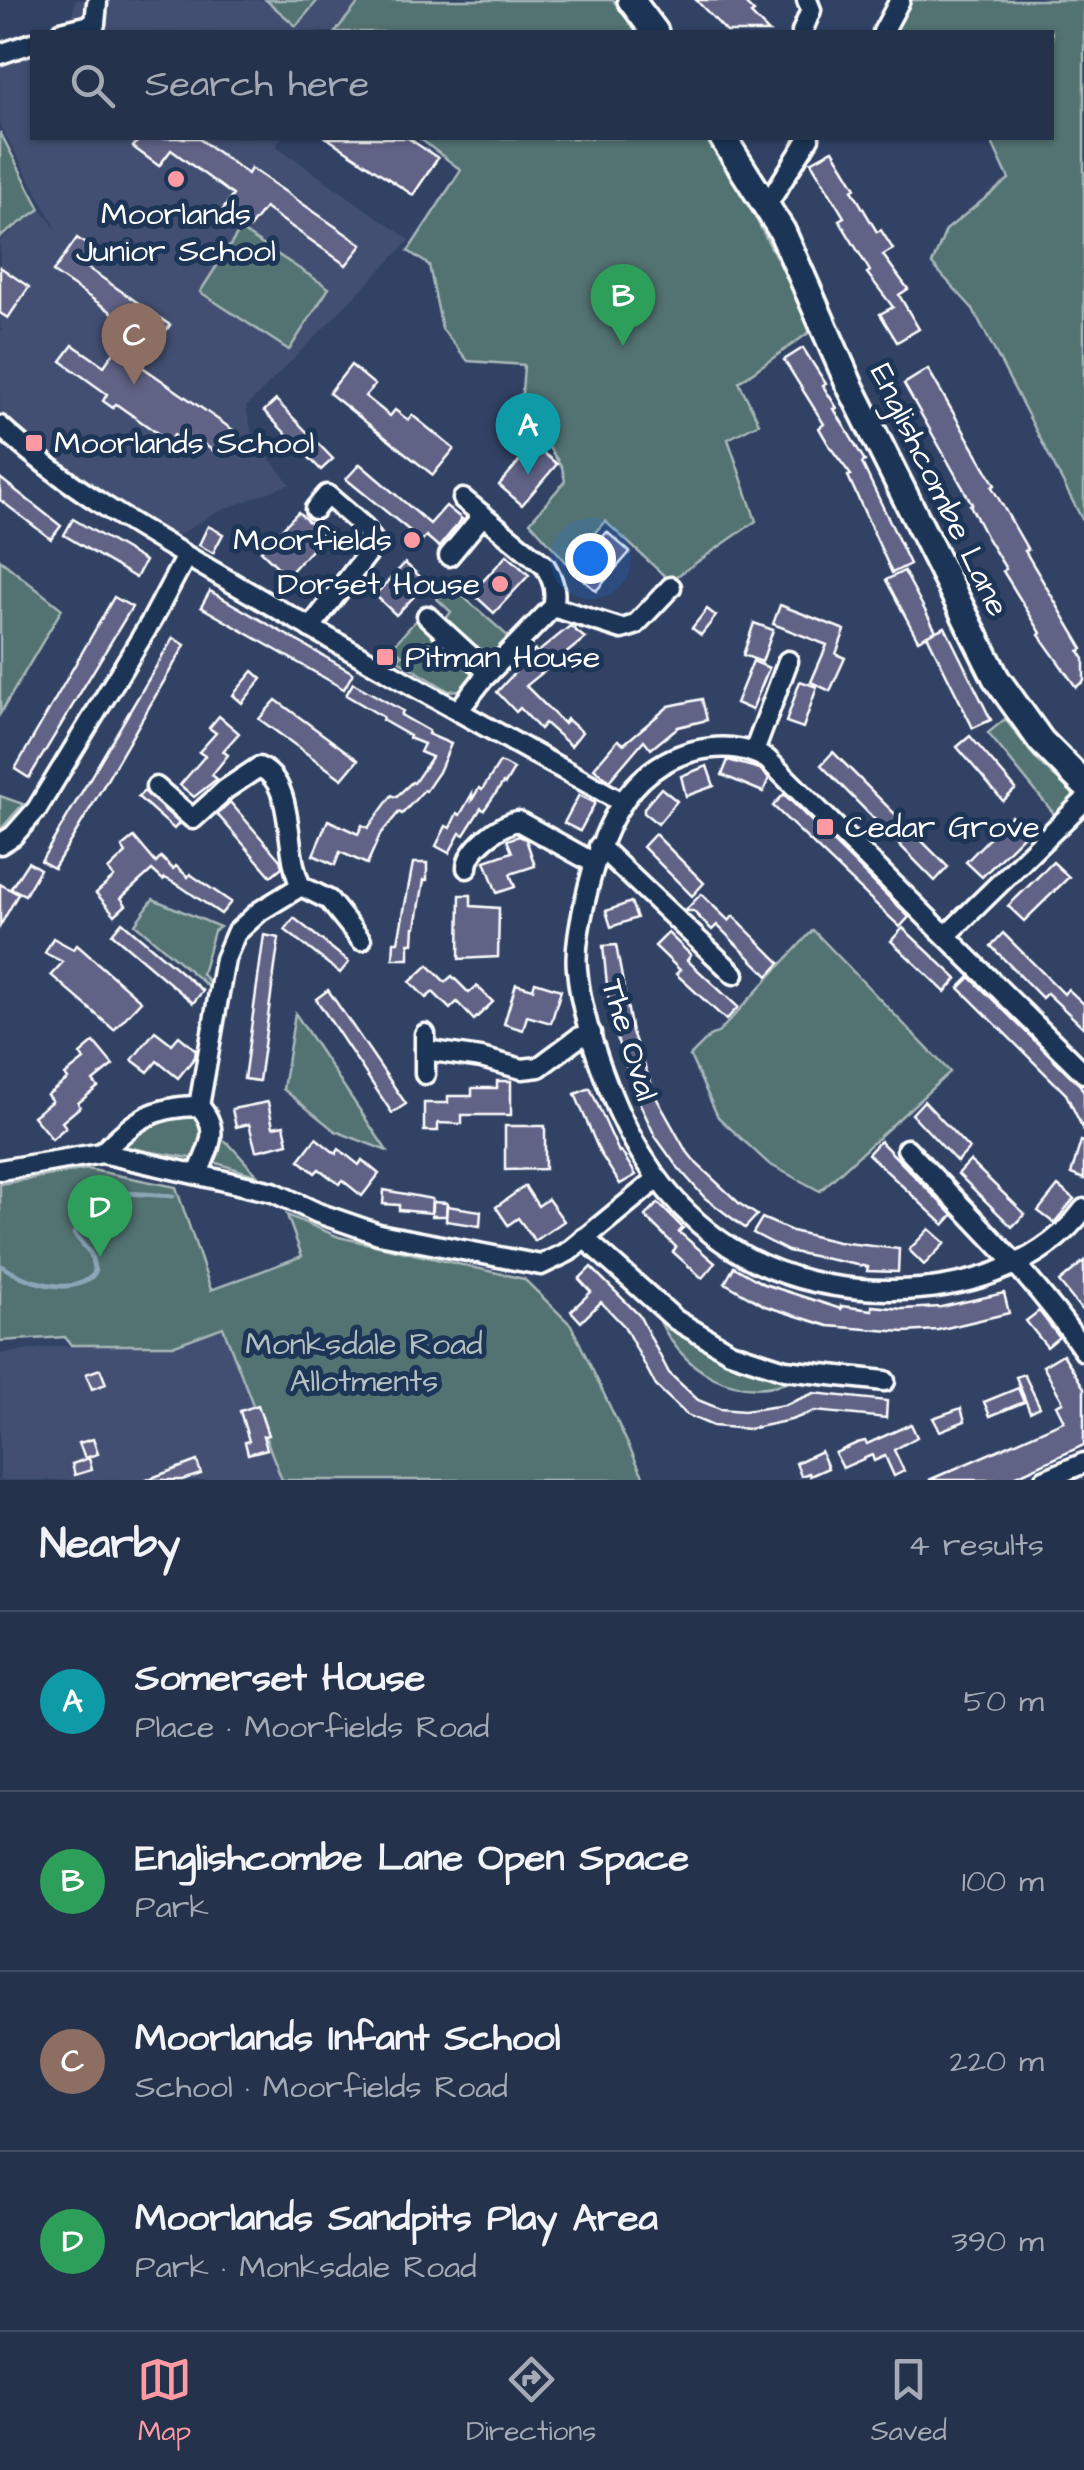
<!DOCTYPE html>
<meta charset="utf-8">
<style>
body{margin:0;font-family:"Architects Daughter",sans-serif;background:#2d3a53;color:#f1f3f6}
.you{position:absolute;left:590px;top:558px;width:35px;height:35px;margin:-25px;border:8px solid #fff;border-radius:50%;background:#1a73e8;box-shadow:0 0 0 15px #1a73e833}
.badge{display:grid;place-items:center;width:65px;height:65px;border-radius:50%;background:#ff9aa2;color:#fff;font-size:32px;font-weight:700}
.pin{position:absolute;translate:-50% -82px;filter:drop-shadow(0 2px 5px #0008)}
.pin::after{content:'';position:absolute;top:52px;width:35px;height:30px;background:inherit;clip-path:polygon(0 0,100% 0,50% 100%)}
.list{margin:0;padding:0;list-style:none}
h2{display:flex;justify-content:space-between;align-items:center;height:130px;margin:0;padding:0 40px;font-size:42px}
h2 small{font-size:32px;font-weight:400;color:#a3aab5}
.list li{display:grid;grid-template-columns:65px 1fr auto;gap:30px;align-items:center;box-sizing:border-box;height:180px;padding:0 40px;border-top:2px solid #424d64}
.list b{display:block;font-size:38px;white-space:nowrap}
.list p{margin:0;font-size:32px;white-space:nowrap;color:#a3aab5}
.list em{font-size:32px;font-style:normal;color:#a3aab5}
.icon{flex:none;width:55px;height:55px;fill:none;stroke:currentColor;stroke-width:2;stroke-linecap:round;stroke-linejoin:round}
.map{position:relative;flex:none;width:1084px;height:1480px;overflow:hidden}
.search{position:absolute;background:#25324c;box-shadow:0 2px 8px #0004;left:30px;right:30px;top:30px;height:110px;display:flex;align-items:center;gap:25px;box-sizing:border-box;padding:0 35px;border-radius:0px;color:#a3aab5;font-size:38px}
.sheet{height:850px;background:#25324c}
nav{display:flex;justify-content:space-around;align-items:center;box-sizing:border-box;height:140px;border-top:2px solid #424d64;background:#25324c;font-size:28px;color:#a3aab5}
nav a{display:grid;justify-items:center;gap:5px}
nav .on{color:#ff9aa2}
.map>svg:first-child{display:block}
.built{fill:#435072}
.green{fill:#537272;stroke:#a9b8b8;stroke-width:2.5}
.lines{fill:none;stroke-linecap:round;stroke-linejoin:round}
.stream{stroke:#8ca6b8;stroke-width:5}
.building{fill:#616286;stroke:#fff;stroke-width:2.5}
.street-casing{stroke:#fff;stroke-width:25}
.secondary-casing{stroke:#fff;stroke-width:32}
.street{stroke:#1d3557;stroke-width:18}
.secondary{stroke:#1d3557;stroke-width:25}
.poi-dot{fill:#ff9aa2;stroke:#1d3557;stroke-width:4}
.labels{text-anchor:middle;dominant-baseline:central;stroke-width:10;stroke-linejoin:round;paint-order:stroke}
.poi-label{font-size:32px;fill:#fff;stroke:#1d3557;text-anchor:start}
.street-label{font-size:32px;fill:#fff;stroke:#1d3557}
.park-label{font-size:32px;fill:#b2c0c0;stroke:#1d3557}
</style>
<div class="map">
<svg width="1084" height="1480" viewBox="0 0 1084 1480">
<rect width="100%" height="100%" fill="#314265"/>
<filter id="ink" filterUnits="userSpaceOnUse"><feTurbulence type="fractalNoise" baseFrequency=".01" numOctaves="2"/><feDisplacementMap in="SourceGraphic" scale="20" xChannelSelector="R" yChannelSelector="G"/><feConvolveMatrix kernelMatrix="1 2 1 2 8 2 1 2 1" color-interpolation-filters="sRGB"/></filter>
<g filter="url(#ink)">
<g class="built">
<polygon points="75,0 362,0 332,32 40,32 71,22"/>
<polygon points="32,35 32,138 281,138 276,146 410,240 246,407 253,438 290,484 212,514 175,538 100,491 0,413 0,330 5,332 0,328 0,241 41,210 59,233 0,125 0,46"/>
<polygon points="223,1327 282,1480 0,1480 0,1354 60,1346 176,1346"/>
</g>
<g class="green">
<polygon points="266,0 318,0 296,26"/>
<polygon points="361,0 613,0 637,32 335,32"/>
<polygon points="907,0 1084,0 1084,523 973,309 932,264 946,230 1009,179 990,138 1052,138 1052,32 888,32"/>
<polygon points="0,132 40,209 0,237"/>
<polygon points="419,138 707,138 754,215 814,329 739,382 759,423 728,439 756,521 670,581 605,521 568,564 530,522 565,481 562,467 521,406 524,365 468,361 442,329 429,265 408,251 461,170"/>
<polygon points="240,230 329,288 289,350 200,292"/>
<polygon points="0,560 62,609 0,714"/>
<polygon points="450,585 510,638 489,659 483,655 445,620 451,612 437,599"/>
<polygon points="419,617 473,667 473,673 460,690 449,691 398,660 402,655 392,647"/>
<polygon points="1005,719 1037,760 1075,796 1055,815 988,733"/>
<polygon points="0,796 23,804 0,830"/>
<polygon points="153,899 220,927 214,931 202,974 211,984 210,988 135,924"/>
<polygon points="813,930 950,1072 820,1191 769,1164 718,1117 690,1056 711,1035 718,1033"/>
<polygon points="295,1013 387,1151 335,1131 283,1089"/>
<polygon points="171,1112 190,1112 206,1129 228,1143 258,1176 210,1161 126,1148 130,1133"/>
<polygon points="87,1169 176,1187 211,1290 302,1256 287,1215 339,1237 524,1279 571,1325 645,1480 282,1480 223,1327 175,1345 71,1345 65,1337 0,1341 0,1184"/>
<path d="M656 1312 797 1379C736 1404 679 1371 656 1312Z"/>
</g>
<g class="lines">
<path class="stream" d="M0 1265C24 1281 73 1299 95 1273L91 1254 74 1234 91 1197 112 1192 173 1196"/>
</g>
<g class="building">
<polygon points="696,0 742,0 754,12 751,14 769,32 727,32"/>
<polygon points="140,138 198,138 248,174 251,168 362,245 346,265 265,208 249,228 223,210 233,195 171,150 159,166 133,147"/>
<polygon points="327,138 408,138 438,158 413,195"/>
<polygon points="833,150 856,188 852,190 877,232 881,230 893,249 883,255 908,289 899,295 919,329 897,342 880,314 893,307 867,273 870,271 839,220 844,217 811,162"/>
<polygon points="77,238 95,251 85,266 170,325 141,366 233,430 217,453 200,442 195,450 174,435 170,442 116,404 113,408 103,401 107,394 61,361 73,345 104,366 132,326 53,272"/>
<polygon points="0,267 29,287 8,318 0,313"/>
<polygon points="803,348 826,384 823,386 837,408 834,409 865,461 862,463 910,564 892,573 848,476 851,475 830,447 819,428 824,424 784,360"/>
<polygon points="351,365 375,385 365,396 390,416 395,410 408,420 412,415 454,449 433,475 329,393"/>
<polygon points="928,369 995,485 992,487 1028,550 1025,551 1083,649 1079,651 1084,659 1084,681 1076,687 1039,635 1041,633 1003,571 1006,569 987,538 970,505 972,504 904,384"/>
<polygon points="276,400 333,459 321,470 264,411"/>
<polygon points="533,445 557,464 522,505 499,485"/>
<polygon points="360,464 430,524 446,506 462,519 439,547 426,536 413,550 402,540 410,531 346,479"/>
<polygon points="0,478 61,526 51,539 0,500"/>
<polygon points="298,512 324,536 287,576 261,551"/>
<polygon points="73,519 145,561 136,578 64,535"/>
<polygon points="208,526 223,534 213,553 199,545"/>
<polygon points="607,532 630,552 596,591 573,571"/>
<polygon points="507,555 529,575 494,613 472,593"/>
<polygon points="405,563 427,583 396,615 375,595"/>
<polygon points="904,571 936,631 918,640 886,580"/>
<polygon points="210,591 353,673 344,689 201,607"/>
<polygon points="114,597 132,607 29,778 15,769"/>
<polygon points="780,605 845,630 836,654 845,658 830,691 811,682 827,645 773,624"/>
<polygon points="707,609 716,616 701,635 692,628"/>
<polygon points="754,623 773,630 762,662 743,655"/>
<polygon points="570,626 585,638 526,686 564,724 567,719 582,732 571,746 545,723 540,729 520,708 516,712 497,692 535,650 537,653"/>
<polygon points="945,627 991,720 973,728 927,635"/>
<polygon points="173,638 185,645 93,804 54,868 41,861"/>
<polygon points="753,661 769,668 752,710 736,703"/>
<polygon points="253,671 262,679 242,703 233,695"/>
<polygon points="800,681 817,687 803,728 786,722"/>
<polygon points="353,683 403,711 401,715 429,731 428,734 451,744 439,772 426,791 424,790 402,814 399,812 380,835 367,864 340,852 335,865 313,855 328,820 358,834 362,825 368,828 392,795 396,797 412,782 414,783 432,757 420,752 424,744 409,738 410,736 382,720 383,717 346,695"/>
<polygon points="702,699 707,720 678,727 651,749 644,740 609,781 594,768 618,740 624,744 669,706"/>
<polygon points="276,700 358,760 342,779 259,719"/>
<polygon points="219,716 239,733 223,751 228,755 212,775 217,779 194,797 180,785 205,756 199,752 216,733 209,728"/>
<polygon points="970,736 1016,789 1003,801 957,747"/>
<polygon points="833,752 948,867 935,881 821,765"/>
<polygon points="728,760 760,769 769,778 763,792 722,775"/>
<polygon points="500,762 514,769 505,784 503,783 484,810 481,808 464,835 460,833 449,853 436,846 446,826 450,828 457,813 460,815 472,794 472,800 479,788 482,790"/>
<polygon points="707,766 714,786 686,796 681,776"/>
<polygon points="661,788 677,801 658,824 644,813 644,808"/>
<polygon points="144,791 179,823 174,829 138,797"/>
<polygon points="784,794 909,917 900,927 773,806"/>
<polygon points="579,795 595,803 580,831 564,823"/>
<polygon points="230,802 280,860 282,867 271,876 217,814"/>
<polygon points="1011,816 1027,832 982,877 966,862"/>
<polygon points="655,834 704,883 692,896 643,847"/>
<polygon points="519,836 526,839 535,866 510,874 515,887 497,893 485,861 512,852 507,840"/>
<polygon points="134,837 156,863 161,857 173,869 176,866 188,877 190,874 231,902 221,914 180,886 165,878 163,880 152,870 121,898 126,905 115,915 96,893 114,877 108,870 126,853 122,847"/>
<polygon points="28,862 40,869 25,895 11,888"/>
<polygon points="1053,862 1069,877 1024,921 1008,906"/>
<polygon points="413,863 427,863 427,880 424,880 416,927 414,927 413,943 409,943 409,959 393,959 394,942 398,942"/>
<polygon points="0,884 18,894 0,926"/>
<polygon points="701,894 729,921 733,916 780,963 768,976 717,925 712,930 693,911 685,911"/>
<polygon points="460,895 471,895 471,906 499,908 498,957 459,959"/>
<polygon points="631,902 637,918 611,927 606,911"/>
<polygon points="294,918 349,962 340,973 285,930"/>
<polygon points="122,922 203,991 193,1003 112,934"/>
<polygon points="903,928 957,979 945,992 891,941"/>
<polygon points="668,933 691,955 687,960 738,1007 726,1020 676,974 680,970 655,946"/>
<polygon points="1003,933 1064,994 1068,989 1084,1004 1084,1028 1047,993 1042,998 991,946"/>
<polygon points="264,935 279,938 259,1081 244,1079"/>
<polygon points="53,938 73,949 77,945 141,1001 114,1030 51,975 63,962 45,953"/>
<polygon points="616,945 632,1032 657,1099 685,1149 697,1164 740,1204 757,1215 745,1228 705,1198 675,1164 655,1136 640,1104 618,1042 609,1004 603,946"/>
<polygon points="428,965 445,982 452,976 469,993 477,986 493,1002 474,1020 457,1002 450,1009 433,992 426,998 410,982"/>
<polygon points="970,977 1080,1085 1084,1093 1084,1131 1066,1094 959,988"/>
<polygon points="535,982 561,990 551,1023 527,1016 523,1030 504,1024 516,984 533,989"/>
<polygon points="328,990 406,1104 392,1113 316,999"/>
<polygon points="155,1031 172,1044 179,1036 196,1050 195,1057 178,1078 157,1061 148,1072 132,1060"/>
<polygon points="94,1042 113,1065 93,1081 98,1087 78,1103 80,1107 62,1122 66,1127 52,1139 33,1116 52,1101 47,1095 68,1079 65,1075 84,1060 80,1054"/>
<polygon points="497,1081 511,1081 511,1115 462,1115 462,1124 438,1123 438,1131 424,1131 424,1103 448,1103 448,1096 472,1096 472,1088 497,1088"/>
<polygon points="590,1088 619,1152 621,1151 636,1175 620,1184 600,1153 575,1094"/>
<polygon points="924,1101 969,1149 957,1162 912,1114"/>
<polygon points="268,1102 273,1127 284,1125 288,1143 256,1151 249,1124 236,1127 232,1109"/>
<polygon points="505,1126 545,1126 545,1169 505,1170"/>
<polygon points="316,1138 336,1154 339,1149 359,1165 362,1160 379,1174 362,1196 342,1180 339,1184 319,1169 315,1173 299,1160"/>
<polygon points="880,1141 953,1215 944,1225 868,1154"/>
<polygon points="1081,1141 1084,1142 1084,1179 1071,1174"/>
<polygon points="970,1161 1025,1214 1012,1227 958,1174"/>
<polygon points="525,1186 538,1206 548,1199 564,1221 535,1241 518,1218 508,1225 496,1207"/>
<polygon points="1058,1186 1074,1199 1054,1223 1038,1211"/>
<polygon points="384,1190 432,1199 431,1213 399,1210 399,1205 383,1204"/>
<polygon points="432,1202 447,1203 446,1216 432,1216"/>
<polygon points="658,1203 683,1228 679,1232 715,1263 702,1278 673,1252 676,1247 645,1216"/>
<polygon points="447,1206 481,1211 480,1226 446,1221"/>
<polygon points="762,1218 792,1231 838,1242 899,1249 898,1272 867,1271 868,1267 788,1251 753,1233"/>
<polygon points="929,1229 945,1243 924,1265 909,1250"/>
<polygon points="1084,1261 1084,1313 1059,1282"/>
<polygon points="591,1267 639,1315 669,1373 698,1400 720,1409 744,1411 785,1405 814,1393 887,1401 886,1418 815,1411 791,1420 749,1429 713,1426 687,1415 656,1386 624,1326 601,1302 581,1322 571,1311 591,1292 579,1279"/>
<polygon points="734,1267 764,1284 841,1309 841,1306 872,1310 872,1306 902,1309 941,1307 1004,1293 1009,1313 938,1330 904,1332 828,1326 765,1306 725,1283"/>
<polygon points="1039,1311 1059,1337 1047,1347 1026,1321"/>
<polygon points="1063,1354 1084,1388 1084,1445 1008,1480 929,1480 1064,1421 1056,1405 1063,1402 1043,1366"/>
<polygon points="100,1369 106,1384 92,1389 86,1374"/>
<polygon points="1024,1374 1040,1407 1030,1412 1016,1377"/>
<polygon points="1018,1388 1024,1402 990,1416 984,1402"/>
<polygon points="258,1405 268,1435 263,1436 267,1449 248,1454 245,1442 249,1441 240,1411"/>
<polygon points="961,1408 965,1421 940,1431 933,1418"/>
<polygon points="911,1424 917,1437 894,1450 904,1471 894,1476 885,1456 874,1461 872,1455 843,1468 835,1453 857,1443 865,1441 867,1444"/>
<polygon points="93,1439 98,1454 85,1458 79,1443"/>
<polygon points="821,1451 828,1468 810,1476 809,1473 801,1476 796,1463"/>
<polygon points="89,1458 92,1470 75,1475 72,1464"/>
<polygon points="197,1461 201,1474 182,1480 146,1480"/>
</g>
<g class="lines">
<g class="street-casing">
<g id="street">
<polyline points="61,32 95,24 97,3"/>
<polyline points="802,32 811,10 807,0"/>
<polyline points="883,32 900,0"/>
<polyline points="0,54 32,43"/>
<polyline points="767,205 809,138"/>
<path d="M0 426C70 491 156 538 238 586 365 660 493 731 622 802"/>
<polyline points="449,556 483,515"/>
<polyline points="553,607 622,629 635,625 671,587"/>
<polyline points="427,616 489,673"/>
<polyline points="310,628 375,544 364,527 327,495 315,509"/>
<path d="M458 711 483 679 553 607C557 591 553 580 545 566L463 499"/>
<polyline points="754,752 788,661"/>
<path d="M156 787 193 819 226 789 259 767C297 783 283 851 301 886L260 911 236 933 225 959 199 1106"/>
<polyline points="0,844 13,836 37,809 152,620 186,556"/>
<polyline points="599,846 734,974"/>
<path d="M467 868C467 849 500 824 518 821L594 863"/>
<polyline points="301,886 329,900 361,940"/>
<polyline points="947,935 1084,801"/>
<polyline points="425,1034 425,1050 481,1058 522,1069 539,1067 578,1038 591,1033"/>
<polyline points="425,1050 425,1074"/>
<path d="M1084 1073 767 759C743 746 721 745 694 751 624 768 599 838 585 901 580 923 575 947 577 969 580 1008 594 1050 608 1086 657 1213 747 1290 888 1290 959 1291 1039 1269 1084 1209"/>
<path d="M907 1149C968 1215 1034 1276 1084 1351"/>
<path d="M102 1153C133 1121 153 1106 199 1106 222 1131 208 1147 198 1174"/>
<polyline points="0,1170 102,1153 273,1192 318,1213 379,1234 541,1265 568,1252 656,1180"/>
<polyline points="584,1238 676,1320 730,1352 785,1370 885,1381"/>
<polyline points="1044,1480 1084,1463"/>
</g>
</g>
<g class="secondary-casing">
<g id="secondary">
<polyline points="631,0 655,32"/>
<polyline points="723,138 782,231 849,384 996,678 1041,741 1084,784"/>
</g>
</g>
<use href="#street" class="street"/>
<use href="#secondary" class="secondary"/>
</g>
</g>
<g class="poi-dot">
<circle cx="176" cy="179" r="10"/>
<rect x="24" y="433" width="20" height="20" rx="5"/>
<circle cx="412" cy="540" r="10"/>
<circle cx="500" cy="584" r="10"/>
<rect x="375" y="647" width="20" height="20" rx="5"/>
<rect x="815" y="817" width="20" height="20" rx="5"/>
</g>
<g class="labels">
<g class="poi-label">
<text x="176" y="214" text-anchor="middle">Moorlands<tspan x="176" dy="37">Junior School</tspan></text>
<text x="54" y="443">Moorlands School</text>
<text x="392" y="540" text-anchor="end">Moorfields</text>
<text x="480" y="584" text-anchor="end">Dorset House</text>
<text x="405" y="657">Pitman House</text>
<text x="845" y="827">Cedar Grove</text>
</g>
<g class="street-label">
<text transform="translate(939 490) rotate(64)">Englishcombe Lane</text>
<text transform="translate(629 1040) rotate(73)">The Oval</text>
</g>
<g class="park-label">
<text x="364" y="1344">Monksdale Road<tspan x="364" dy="37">Allotments</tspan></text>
</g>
</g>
</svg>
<div class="you"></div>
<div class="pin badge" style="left:528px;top:475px;background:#0f9aa8">A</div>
<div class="pin badge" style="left:623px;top:346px;background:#2e9e5b">B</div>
<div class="pin badge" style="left:134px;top:385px;background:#8d6e63">C</div>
<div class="pin badge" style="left:100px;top:1257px;background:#2e9e5b">D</div>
<div class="search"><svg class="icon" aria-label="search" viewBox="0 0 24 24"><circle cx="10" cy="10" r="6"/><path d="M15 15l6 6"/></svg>Search here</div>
</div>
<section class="sheet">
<h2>Nearby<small>4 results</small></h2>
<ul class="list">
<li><span class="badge" style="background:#0f9aa8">A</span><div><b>Somerset House</b><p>Place · Moorfields Road</p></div><em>50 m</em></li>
<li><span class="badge" style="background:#2e9e5b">B</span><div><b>Englishcombe Lane Open Space</b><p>Park</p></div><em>100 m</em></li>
<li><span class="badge" style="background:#8d6e63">C</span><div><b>Moorlands Infant School</b><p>School · Moorfields Road</p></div><em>220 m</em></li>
<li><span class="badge" style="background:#2e9e5b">D</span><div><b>Moorlands Sandpits Play Area</b><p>Park · Monksdale Road</p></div><em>390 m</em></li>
</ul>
</section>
<nav>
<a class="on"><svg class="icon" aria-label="map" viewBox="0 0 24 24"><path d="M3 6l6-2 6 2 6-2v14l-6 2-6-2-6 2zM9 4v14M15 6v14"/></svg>Map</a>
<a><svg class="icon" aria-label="directions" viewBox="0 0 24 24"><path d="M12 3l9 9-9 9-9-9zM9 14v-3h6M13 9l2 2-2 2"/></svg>Directions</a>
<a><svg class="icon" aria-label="saved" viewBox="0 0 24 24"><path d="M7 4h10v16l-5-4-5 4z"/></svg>Saved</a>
</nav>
